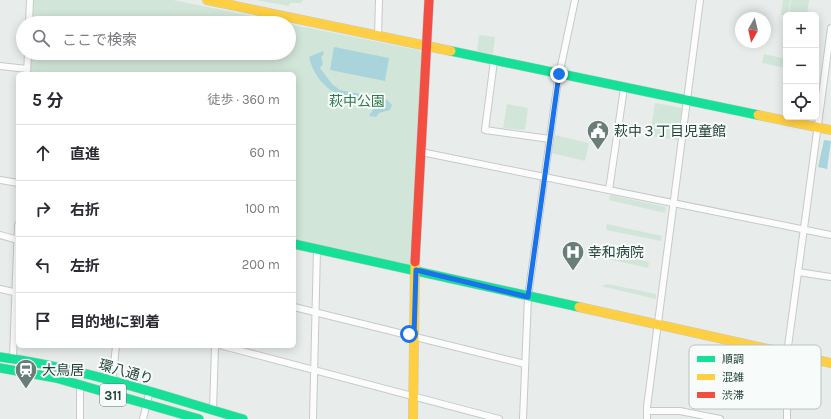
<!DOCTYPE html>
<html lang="ja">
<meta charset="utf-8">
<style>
body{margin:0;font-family:Karla,"Noto Sans JP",sans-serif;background:#f2f2f3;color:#2b2b33}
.controls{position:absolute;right:12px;top:12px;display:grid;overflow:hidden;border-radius:6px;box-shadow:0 2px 10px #0003}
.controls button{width:36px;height:36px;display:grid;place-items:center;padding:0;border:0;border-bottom:1px solid #e1e1e2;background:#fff;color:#2b2b33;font:20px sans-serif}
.compass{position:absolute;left:735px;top:12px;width:36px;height:36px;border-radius:50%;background:#fff;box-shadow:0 2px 10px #0003;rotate:188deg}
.stop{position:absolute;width:12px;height:12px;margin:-9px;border:3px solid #1a73e8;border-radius:50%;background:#fff}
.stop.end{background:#1a73e8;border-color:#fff;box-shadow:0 1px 4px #0008}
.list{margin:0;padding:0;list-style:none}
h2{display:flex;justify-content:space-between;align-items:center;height:52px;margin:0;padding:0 16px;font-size:17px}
h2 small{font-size:13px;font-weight:400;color:#7c7c81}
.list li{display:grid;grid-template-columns:26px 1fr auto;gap:12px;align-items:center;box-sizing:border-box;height:56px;padding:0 16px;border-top:1px solid #e1e1e2}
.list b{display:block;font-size:15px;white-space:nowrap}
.list em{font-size:13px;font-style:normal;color:#7c7c81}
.icon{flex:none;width:22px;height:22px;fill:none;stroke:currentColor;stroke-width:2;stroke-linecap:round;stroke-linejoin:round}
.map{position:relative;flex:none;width:831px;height:419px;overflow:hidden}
.search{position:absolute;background:#fff;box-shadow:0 2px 10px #0003;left:16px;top:16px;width:280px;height:44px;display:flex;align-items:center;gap:10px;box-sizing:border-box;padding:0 14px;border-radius:22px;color:#7c7c81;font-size:15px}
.panel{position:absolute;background:#fff;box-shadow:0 2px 10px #0003;left:16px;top:72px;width:280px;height:276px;border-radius:6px}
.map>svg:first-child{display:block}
.green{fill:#d1e6d8}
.water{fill:#a9d4db}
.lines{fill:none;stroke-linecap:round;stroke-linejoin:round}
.street-casing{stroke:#c5cac8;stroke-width:8}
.fast-casing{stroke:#c3cbc8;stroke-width:10}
.slow-casing{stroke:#c3cbc8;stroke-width:10}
.jam-casing{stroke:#c3cbc8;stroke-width:10}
.street{stroke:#fcfcfc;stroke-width:6}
.fast{stroke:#16e098;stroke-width:9}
.slow{stroke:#ffcf43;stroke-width:9}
.jam{stroke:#f24e42;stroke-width:9}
.route{stroke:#1a73e8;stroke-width:5}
.labels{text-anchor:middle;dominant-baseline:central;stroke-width:4;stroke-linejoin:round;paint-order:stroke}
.shield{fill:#f7fbf9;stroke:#637a73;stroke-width:1}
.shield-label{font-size:13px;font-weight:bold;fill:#24423a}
.park-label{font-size:14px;fill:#2d7a4b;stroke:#f7fbf9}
.poi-label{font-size:14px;fill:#24423a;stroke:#f7fbf9;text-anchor:start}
.street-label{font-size:14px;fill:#24423a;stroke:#f7fbf9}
.key{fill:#f7fbf9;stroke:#b8c4c0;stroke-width:1}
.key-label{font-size:11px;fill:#24423a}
</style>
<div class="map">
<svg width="831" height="419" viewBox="0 0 831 419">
<rect width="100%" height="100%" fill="#e8edeb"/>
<g class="green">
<polygon points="34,0 173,0 287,23 33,23"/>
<polygon points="256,0 303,0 301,3 290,3 289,6"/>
<polygon points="783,0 790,0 788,15 781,15"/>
<polygon points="791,0 809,0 807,15 789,15"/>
<polygon points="289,24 418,50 422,54 410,265 294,240 294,74 30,74 31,53 289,53"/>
<polygon points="479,35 495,37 493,54 479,52 479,51 477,50"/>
<polygon points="764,54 786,59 786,68 762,63"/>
<polygon points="655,103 682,108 677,140 650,136"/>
<polygon points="507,104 528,108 525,130 503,128"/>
<polygon points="555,135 589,143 585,161 551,153"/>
<polygon points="610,195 666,207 665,213 609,200"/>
<polygon points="607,224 662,236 661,241 606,230"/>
<polygon points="604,252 649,262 648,268 603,258"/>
<polygon points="608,284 656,294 656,299 601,286"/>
</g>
<g class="water">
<polygon points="334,47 389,58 385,81 330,70"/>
<path d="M323 51 324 54 321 57 323 64 320 68 332 84 340 90 361 94 359 102C334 96 316 84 309 57Z"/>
<polygon points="374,92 385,98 392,105 390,110 379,113 376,117 369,116 374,108 373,102 365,102"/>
<polygon points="824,140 831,141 827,169 818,167"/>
</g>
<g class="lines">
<g class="street-casing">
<g id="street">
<polyline points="29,23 30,0"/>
<polyline points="378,36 379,0"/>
<polyline points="494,61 485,130 550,139"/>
<polyline points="0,66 27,69"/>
<polyline points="27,74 28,53"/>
<polyline points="421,152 831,235"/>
<polyline points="0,180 18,183"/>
<polyline points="609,190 624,88"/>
<polyline points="0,235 18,240"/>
<polyline points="798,272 831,277"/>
<polyline points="0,289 18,293"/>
<polyline points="294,307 525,364"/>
<polyline points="223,346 499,419"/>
<polyline points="13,358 18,225"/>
<polyline points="112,383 116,346"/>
<polyline points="80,385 80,419"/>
<polyline points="213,411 215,346"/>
<polyline points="648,411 680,411 720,419"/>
<polyline points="143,419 149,394"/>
<polyline points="313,419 317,249"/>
<polyline points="523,419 528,297 558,80 575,0"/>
<polyline points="647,419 647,407 700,0"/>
<polyline points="787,419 787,354 831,28"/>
</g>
</g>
<g class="fast-casing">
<g id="fast">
<polyline points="451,51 758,115"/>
<polyline points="294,244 579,307"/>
<path d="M0 357C83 368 163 396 243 419"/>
<polyline points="0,368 56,378 199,419"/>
</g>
</g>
<g class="slow-casing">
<g id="slow">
<polyline points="207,0 451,51"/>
<polyline points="758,115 831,130"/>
<polyline points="579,307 831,363"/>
<polyline points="413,419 415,262"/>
</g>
</g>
<g class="jam-casing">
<polyline id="jam" points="415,262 429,0"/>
</g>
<use href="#street" class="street"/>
<use href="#fast" class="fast"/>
<use href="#slow" class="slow"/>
<use href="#jam" class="jam"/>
</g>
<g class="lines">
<polyline class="route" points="409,334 414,336 416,270 528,297 559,74"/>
</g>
<defs>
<g id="civic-pin" transform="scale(1.15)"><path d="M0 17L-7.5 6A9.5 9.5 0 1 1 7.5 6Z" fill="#697e78" stroke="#f7fbf9"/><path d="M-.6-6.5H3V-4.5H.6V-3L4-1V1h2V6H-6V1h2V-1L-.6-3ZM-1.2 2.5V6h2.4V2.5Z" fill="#fff"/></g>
<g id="hospital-pin" transform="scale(1.15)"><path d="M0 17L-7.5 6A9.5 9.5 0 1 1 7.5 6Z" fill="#697e78" stroke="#f7fbf9"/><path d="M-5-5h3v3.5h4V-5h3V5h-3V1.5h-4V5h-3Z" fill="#fff"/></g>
<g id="station-pin" transform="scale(1.15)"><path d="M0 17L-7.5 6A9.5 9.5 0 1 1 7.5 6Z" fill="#697e78" stroke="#f7fbf9"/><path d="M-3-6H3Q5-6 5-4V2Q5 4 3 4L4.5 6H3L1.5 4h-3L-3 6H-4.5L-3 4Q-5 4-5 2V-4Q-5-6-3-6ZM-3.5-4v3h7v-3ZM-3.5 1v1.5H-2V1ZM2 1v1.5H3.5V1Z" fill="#fff"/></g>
</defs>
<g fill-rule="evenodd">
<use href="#civic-pin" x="598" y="131"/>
<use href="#hospital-pin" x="573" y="252"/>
<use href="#station-pin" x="26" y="370"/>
</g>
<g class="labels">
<rect class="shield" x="100" y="384" width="26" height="22" rx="3"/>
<g class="shield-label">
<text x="113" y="395">311</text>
</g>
<g class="park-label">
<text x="357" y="101">萩中公園</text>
</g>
<g class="poi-label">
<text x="614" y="131">萩中３丁目児童館</text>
<text x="588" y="252">幸和病院</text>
<text x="42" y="370">大鳥居</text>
</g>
<g class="street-label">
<text transform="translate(126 372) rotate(16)">環八通り</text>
</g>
</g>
<rect x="689" y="345" width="132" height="64" rx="6" class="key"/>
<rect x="697" y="356" width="18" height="6" fill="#16e098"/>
<rect x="697" y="374" width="18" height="6" fill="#ffcf43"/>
<rect x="697" y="392" width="18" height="6" fill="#f24e42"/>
<g class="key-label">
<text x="722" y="363">順調</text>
<text x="722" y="381">混雑</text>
<text x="722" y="399">渋滞</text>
</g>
</svg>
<div class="controls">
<button>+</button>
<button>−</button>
<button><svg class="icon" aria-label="locate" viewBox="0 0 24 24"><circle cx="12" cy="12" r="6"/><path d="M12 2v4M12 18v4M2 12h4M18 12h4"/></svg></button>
</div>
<svg class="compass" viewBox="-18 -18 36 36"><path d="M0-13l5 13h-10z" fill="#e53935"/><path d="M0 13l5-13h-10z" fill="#7c7c81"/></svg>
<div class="stop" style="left:409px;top:334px"></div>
<div class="stop end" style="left:559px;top:74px"></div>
<div class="search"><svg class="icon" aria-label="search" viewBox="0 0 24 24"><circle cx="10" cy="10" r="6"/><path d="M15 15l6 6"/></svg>ここで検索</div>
<section class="panel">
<h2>5 分<small>徒歩 · 360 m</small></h2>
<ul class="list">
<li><svg class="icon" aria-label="ahead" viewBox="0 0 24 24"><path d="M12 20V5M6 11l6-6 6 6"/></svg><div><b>直進</b></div><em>60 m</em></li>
<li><svg class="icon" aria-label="right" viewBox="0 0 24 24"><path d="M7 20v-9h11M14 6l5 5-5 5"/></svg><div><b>右折</b></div><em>100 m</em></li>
<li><svg class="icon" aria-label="left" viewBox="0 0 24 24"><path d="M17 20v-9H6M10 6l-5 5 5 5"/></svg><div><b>左折</b></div><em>200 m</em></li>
<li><svg class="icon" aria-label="arrive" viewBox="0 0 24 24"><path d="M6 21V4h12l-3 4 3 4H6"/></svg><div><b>目的地に到着</b></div></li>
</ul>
</section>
</div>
